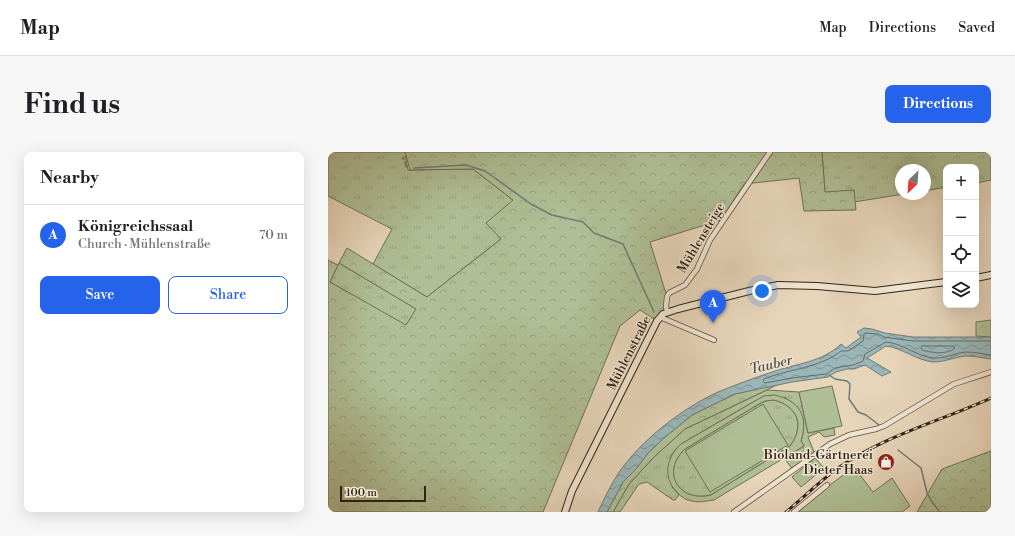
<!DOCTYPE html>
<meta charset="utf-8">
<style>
body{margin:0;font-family:"Libre Bodoni",serif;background:#f6f6f6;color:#202124}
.controls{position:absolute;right:12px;top:12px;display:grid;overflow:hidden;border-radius:8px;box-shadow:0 4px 16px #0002}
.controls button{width:36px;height:36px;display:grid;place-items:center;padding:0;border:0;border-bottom:1px solid #e0e0e0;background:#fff;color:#202124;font:20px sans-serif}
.compass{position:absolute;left:567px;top:12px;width:36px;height:36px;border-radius:50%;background:#fff;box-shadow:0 4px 16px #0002;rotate:205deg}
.scale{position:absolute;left:12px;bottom:10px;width:86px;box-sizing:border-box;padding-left:4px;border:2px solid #312315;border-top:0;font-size:11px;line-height:14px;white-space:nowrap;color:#312315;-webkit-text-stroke:3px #efe4d2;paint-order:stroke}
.you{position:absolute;left:434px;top:139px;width:14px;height:14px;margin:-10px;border:3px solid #fff;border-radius:50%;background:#1a73e8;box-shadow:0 0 0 6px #1a73e833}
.badge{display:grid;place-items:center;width:26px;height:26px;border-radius:50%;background:#2563eb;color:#fff;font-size:13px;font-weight:700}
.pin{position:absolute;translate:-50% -33px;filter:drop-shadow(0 1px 2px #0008)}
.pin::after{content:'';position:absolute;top:21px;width:14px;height:12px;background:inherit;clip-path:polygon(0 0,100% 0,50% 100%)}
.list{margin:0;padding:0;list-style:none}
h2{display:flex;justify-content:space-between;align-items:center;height:52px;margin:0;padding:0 16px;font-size:17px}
h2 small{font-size:13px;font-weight:400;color:#757577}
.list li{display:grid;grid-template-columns:26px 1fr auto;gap:12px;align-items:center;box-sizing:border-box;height:60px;padding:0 16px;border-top:1px solid #e0e0e0}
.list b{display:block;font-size:15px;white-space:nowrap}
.list p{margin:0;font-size:13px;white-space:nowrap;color:#757577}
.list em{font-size:13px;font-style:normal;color:#757577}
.actions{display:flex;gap:8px;padding:12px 16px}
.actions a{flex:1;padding:9px 0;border:1px solid #2563eb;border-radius:8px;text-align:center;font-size:14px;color:#2563eb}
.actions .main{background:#2563eb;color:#fff}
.icon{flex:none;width:22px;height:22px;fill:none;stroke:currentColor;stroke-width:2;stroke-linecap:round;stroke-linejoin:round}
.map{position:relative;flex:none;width:663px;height:360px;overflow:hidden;border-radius:8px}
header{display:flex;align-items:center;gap:24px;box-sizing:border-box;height:56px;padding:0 20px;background:#fff;border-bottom:1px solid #e0e0e0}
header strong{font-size:19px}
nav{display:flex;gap:22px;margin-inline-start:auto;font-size:14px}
.intro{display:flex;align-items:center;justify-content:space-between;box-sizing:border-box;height:96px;padding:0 24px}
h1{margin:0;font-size:28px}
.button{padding:10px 18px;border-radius:8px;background:#2563eb;color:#fff;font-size:14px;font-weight:700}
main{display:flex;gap:24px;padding:0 24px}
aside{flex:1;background:#fff;border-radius:8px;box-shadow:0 4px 16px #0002}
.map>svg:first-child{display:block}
.grass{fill:url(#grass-tufts);stroke:#707055}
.forest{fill:url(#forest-crowns);stroke:#707055}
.garden{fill:#afbe95;stroke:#707055;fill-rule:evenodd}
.water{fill:url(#water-waves);stroke:#707b77}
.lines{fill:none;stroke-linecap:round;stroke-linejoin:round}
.shore{stroke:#666c67;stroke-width:1}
.stream{stroke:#707b77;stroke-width:1.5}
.street-casing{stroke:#5e503e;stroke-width:6}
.secondary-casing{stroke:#312315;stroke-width:8}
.street{stroke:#efe4d2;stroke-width:4.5}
.secondary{stroke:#efe4d2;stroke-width:6}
.rail-casing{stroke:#312315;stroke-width:3}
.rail{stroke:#efe4d2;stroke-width:1.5;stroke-dasharray:4.5;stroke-linecap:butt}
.labels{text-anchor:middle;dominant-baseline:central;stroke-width:3;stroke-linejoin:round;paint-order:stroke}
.street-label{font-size:13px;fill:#312315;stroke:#efe4d2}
.poi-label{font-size:13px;fill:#312315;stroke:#efe4d2;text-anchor:end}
.water-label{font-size:14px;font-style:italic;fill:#504f46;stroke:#efe4d2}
</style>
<header>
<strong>Map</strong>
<nav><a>Map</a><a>Directions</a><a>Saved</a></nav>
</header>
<div class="intro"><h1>Find us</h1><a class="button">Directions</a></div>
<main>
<aside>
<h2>Nearby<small></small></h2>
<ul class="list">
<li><span class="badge">A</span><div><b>Königreichssaal</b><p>Church · Mühlenstraße</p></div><em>70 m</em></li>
</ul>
<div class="actions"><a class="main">Save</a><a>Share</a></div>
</aside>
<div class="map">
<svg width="663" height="360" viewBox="0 0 663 360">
<defs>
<pattern id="grass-tufts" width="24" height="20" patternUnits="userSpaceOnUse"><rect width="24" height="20" fill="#afbe95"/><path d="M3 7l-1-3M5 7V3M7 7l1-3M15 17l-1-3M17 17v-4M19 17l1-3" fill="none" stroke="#97a380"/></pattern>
<pattern id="forest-crowns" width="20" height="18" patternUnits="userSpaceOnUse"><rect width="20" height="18" fill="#afbe95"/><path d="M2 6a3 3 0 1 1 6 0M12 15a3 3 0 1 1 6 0" fill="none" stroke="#97a380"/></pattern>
<pattern id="water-waves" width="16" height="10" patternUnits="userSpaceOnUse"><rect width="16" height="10" fill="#9ab6b9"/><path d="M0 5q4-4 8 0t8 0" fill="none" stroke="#7e9495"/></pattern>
</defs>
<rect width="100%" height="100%" fill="#e7d5ba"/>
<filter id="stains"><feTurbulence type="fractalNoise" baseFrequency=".005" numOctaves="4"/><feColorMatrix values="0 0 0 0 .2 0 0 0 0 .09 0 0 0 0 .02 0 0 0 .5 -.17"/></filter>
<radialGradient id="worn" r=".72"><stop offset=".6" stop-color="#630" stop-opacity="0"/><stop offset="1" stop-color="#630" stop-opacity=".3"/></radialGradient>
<g class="grass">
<polygon points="0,0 77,0 79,5 74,6 74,7 78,7 80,18 82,18 145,17 185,48 173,87 99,145 45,112 64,77 0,44"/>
<polygon points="494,0 663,0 663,28 648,31 648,15 618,15 618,35 597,39 597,18 573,18 573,42 576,42 526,50 526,38 497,41"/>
<polygon points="11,111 89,157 78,174 2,130"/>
<path d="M439 238 471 240 480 281 506 276 507 283 496 285 491 280 480 285 487 302 465 318 456 306 476 294 473 289C480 265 471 262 457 245L427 249 353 292 343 303 344 335 351 343 347 348H345L319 330 311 332 292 360H285L301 332 326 305 357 277Z"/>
<path d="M446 248C470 254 477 274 462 294L383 343C351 351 332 320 357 297L429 253 437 249Z"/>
</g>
<g class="forest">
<polygon points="77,0 494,0 497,40 526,38 528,58 476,59 471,26 416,32 393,68 322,90 339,145 339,160 329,169 312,158 292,174 215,360 0,360 0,108 10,113 2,130 78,173 88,157 11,111 19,96 99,145 173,87 158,71 185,48 145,17 82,18"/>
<polygon points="663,168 663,185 648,184 648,170"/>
<polygon points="451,232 357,277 326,305 301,332 285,360 279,360 295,330 308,317 320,301 336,286 364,263 407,242"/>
<polygon points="663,299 663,360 589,360 614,317"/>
</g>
<g class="garden">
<polygon points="504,234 514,274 480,281 471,240"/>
<path d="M446 243C471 248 481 264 473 289L476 294 386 348C378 349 371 351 364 349 357 348 352 344 348 339 334 324 339 305 353 292L427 249 436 244ZM446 248C470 254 477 274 462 294L383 343C351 351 332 320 357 297L429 253 437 249Z"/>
<polygon points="435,252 460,293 382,340 357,299"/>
<polygon points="487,306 496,316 473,335 464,325"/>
<polygon points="526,315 545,340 564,326 582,354 574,360 466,360"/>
</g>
<path class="water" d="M536 176 544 177 557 181 585 185H663V207C655 206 646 204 638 204 627 205 617 210 605 210 588 208 574 196 558 194L539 206 563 220 554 224 537 213 526 217H519L508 220 500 225 464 230 407 242 364 263 336 286 320 301 308 317 295 330 279 360H270C276 347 282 334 290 322 312 289 353 257 390 240 407 233 426 226 444 220 467 212 495 210 513 192L518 196 533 185 529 180Z"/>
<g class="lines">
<g class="shore">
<path d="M663 189H585L556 185 550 182 538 181 536 182 535 189 520 199H513C495 214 466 217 444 224L436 227 435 229 437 231 464 226 498 222 507 216 525 213 535 209 537 202 558 190C574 191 588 204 605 206 617 207 627 201 638 200 646 200 655 202 663 203"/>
<path d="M595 194H625L627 196C619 203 604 201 594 198L593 196Z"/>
</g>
<g class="stream">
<polyline points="77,10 78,15"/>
<polyline points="86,16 138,13 157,19 203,52 224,63 255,70 266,81 295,92 326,160"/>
<polyline points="501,223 507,227 519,229 522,232 521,247 530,260 538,263 551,273"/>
<polyline points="570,298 593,316 599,341 604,350 612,360"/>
</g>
<g class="street-casing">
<g id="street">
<polyline points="339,160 338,154 339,145 341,141 357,133 369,117 382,88 442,0"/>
<polyline points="332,165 386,188"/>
<polyline points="406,360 502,292 521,283 548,277 556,274 626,232 663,220"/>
<polyline points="466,360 499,333"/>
</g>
</g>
<g class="secondary-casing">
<g id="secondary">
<polyline points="648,126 663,123"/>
<polyline points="237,360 244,339 329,169 335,162 350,157 421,139 450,133 489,134 547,139 618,130"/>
</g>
</g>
<use href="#street" class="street"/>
<use href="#secondary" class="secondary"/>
<g class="rail-casing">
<path id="rail" d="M458 360C475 346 492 329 510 316 556 284 612 269 663 246"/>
</g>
<use href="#rail" class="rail"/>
</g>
<defs>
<g id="shop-disc" transform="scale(0.9)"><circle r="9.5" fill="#8f2418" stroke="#efe4d2"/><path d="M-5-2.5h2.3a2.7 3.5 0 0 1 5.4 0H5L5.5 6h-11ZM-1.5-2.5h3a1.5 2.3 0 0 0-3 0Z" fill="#fff"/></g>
</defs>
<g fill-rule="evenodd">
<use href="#shop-disc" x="558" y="310"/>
</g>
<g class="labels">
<g class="street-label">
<text transform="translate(373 86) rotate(-59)">Mühlensteige</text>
<text transform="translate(301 201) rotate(-63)">Mühlenstraße</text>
</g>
<g class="poi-label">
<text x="545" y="303">Bioland-Gärtnerei<tspan x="545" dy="15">Dieter Haas</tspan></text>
</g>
<g class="water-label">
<text transform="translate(443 213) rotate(-13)">Tauber</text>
</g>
</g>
<rect width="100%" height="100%" filter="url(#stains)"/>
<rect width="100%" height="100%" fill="url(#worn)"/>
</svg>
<div class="controls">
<button>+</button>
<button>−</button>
<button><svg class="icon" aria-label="locate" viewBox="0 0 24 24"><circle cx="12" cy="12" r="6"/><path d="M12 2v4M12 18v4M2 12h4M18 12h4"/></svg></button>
<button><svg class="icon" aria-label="layers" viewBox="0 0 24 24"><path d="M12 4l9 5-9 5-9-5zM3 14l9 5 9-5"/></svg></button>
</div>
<svg class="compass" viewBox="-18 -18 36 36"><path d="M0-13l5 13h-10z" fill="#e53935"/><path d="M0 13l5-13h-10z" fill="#757577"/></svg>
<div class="scale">100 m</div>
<div class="you"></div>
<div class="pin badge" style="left:385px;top:171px">A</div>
</div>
</main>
